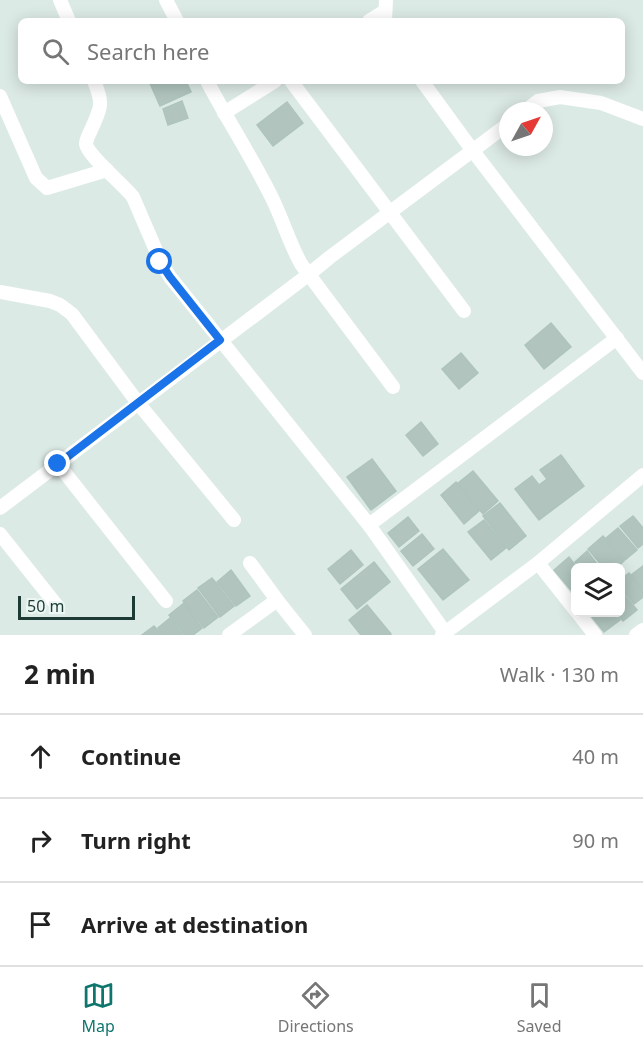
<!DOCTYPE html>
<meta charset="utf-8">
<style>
body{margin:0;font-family:"Noto Sans",sans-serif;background:#f2f2f2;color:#222}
.controls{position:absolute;right:18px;bottom:18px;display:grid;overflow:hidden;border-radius:9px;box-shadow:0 3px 15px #0003}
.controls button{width:54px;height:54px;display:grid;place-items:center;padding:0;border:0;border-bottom:2px solid #e0e0e0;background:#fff;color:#222;font:30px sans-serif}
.compass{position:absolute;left:499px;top:102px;width:54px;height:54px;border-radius:50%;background:#fff;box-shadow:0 3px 15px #0003;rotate:50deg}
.scale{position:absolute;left:18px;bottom:15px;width:117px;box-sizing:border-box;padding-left:6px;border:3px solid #1d3a35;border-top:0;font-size:16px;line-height:21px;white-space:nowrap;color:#1d3a35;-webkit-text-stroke:4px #ecf7f3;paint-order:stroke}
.stop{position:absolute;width:18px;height:18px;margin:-14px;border:4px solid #1a73e8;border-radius:50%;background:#fff}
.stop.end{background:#1a73e8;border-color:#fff;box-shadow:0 2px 6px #0008}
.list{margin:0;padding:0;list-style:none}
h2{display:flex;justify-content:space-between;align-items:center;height:78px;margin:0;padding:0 24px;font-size:26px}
h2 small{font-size:20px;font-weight:400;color:#767676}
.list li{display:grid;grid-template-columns:39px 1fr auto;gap:18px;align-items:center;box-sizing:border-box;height:84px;padding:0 24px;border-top:2px solid #e0e0e0}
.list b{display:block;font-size:22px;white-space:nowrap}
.list em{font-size:20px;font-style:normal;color:#767676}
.icon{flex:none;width:33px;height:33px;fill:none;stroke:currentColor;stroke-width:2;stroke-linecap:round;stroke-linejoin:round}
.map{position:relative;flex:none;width:643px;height:635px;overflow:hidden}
.search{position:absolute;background:#fff;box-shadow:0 3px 15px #0003;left:18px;right:18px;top:18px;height:66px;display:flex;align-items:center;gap:15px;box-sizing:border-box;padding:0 21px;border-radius:9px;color:#767676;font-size:22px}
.sheet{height:330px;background:#fff}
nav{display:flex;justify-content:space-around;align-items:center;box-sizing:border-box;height:84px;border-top:2px solid #e0e0e0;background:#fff;font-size:16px;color:#767676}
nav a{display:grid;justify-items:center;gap:3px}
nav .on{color:#0f766e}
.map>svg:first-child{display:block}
.building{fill:#b1c5be;stroke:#aec4bd;stroke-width:1.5}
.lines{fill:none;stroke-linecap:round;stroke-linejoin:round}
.minor{stroke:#fff;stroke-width:14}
.route{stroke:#1a73e8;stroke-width:8}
</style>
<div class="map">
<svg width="643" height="635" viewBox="0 0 643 635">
<rect width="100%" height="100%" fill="#dceae5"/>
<g class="building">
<polygon points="149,81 186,81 191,92 160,106"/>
<polygon points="182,101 188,118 168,125 163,109"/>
<polygon points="287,102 303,123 273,146 257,125"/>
<polygon points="551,323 571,347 544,369 525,345"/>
<polygon points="461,353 478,373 459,389 442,369"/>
<polygon points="421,422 438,444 423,456 406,435"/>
<polygon points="561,455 584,486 539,520 515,489 532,476 539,485 547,479 540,470"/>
<polygon points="372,459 396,491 371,510 347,477"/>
<polygon points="473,471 498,501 483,514 458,483"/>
<polygon points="456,482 479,511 464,524 441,495"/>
<polygon points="500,503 526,536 509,550 483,516"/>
<polygon points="633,516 643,528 643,544 638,548 620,526"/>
<polygon points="408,517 419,531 399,547 388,533"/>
<polygon points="484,520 506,548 491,560 468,532"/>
<polygon points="618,528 637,550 625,560 606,538"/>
<polygon points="422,534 434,549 413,566 401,551"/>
<polygon points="603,536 624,561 616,568 604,568 588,549"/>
<polygon points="443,549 469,580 443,600 418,569"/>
<polygon points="351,550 363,565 340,584 328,569"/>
<polygon points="587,551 600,568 580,568 575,562"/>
<polygon points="569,557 577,568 576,568 576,596 554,570"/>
<polygon points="374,562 390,582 357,609 341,589"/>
<polygon points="643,566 643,589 631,575"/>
<polygon points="231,570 250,596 236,606 217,582"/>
<polygon points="629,573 643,591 643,597 634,604 620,587 620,580"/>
<polygon points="212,578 234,606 220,617 198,588"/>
<polygon points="197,590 218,617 204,628 183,601"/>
<polygon points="620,590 637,610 623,621 615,612 620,612"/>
<polygon points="184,603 202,628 193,635 185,635 169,615"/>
<polygon points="367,605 391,634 389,635 361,635 349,620"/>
<polygon points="588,612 613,612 620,620 604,632"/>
<polygon points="170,618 183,635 163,635 158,628"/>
<polygon points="154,626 162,635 142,635"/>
</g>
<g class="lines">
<g class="minor">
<polyline points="60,0 69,21"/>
<polyline points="166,0 177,21"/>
<polyline points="369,21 385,11"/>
<polyline points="385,21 386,0"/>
<path d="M94 81C104 105 101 107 91 130 89 134 86 140 86 144 88 156 124 185 133 197L161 262 170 277 369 525"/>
<path d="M207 81C228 121 253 159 273 200 283 221 290 244 301 264L393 387"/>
<polyline points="291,81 464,311"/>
<polyline points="422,81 473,151 643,373"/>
<polyline points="0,96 36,178 47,188 107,170"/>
<polyline points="525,111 538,101 560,97 601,103 643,119"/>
<polyline points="224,113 275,81"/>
<polyline points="0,292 50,301 60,305 72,314 138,403 234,520"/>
<polyline points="58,464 166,601"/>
<polyline points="0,508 308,275 330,257 508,124"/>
<polyline points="0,534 58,607"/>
<polyline points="250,563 277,600"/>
<polyline points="538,563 576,611"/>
<polyline points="577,612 595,635"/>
<polyline points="229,635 277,600 305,635"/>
<polyline points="442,635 538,563 643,475"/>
<polyline points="447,635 369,525 617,338"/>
<polyline points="636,635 643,630"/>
</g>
</g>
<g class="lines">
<polyline class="route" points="58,464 220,340 170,277 160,262"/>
</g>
</svg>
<div class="controls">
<button><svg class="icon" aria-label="layers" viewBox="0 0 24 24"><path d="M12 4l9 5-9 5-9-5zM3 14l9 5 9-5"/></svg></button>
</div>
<svg class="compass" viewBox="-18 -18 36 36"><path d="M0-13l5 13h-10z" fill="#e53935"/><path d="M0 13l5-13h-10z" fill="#767676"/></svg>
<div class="scale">50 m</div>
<div class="stop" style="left:160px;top:262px"></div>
<div class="stop end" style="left:58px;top:464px"></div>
<div class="search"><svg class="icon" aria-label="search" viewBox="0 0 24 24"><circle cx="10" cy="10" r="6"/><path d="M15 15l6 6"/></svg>Search here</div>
</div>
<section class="sheet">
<h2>2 min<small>Walk · 130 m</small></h2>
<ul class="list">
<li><svg class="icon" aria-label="ahead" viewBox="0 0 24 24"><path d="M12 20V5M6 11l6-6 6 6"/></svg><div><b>Continue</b></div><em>40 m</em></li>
<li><svg class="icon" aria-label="right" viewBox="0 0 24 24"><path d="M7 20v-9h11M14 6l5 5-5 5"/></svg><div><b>Turn right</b></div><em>90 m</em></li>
<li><svg class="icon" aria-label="arrive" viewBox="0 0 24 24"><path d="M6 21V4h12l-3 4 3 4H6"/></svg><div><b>Arrive at destination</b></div></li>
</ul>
</section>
<nav>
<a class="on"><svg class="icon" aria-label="map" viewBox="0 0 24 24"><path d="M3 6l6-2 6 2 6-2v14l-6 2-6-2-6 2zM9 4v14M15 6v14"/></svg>Map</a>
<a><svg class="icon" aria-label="directions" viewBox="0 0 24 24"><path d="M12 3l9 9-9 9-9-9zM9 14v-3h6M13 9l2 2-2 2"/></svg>Directions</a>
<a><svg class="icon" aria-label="saved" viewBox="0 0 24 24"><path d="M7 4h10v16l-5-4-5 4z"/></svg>Saved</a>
</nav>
